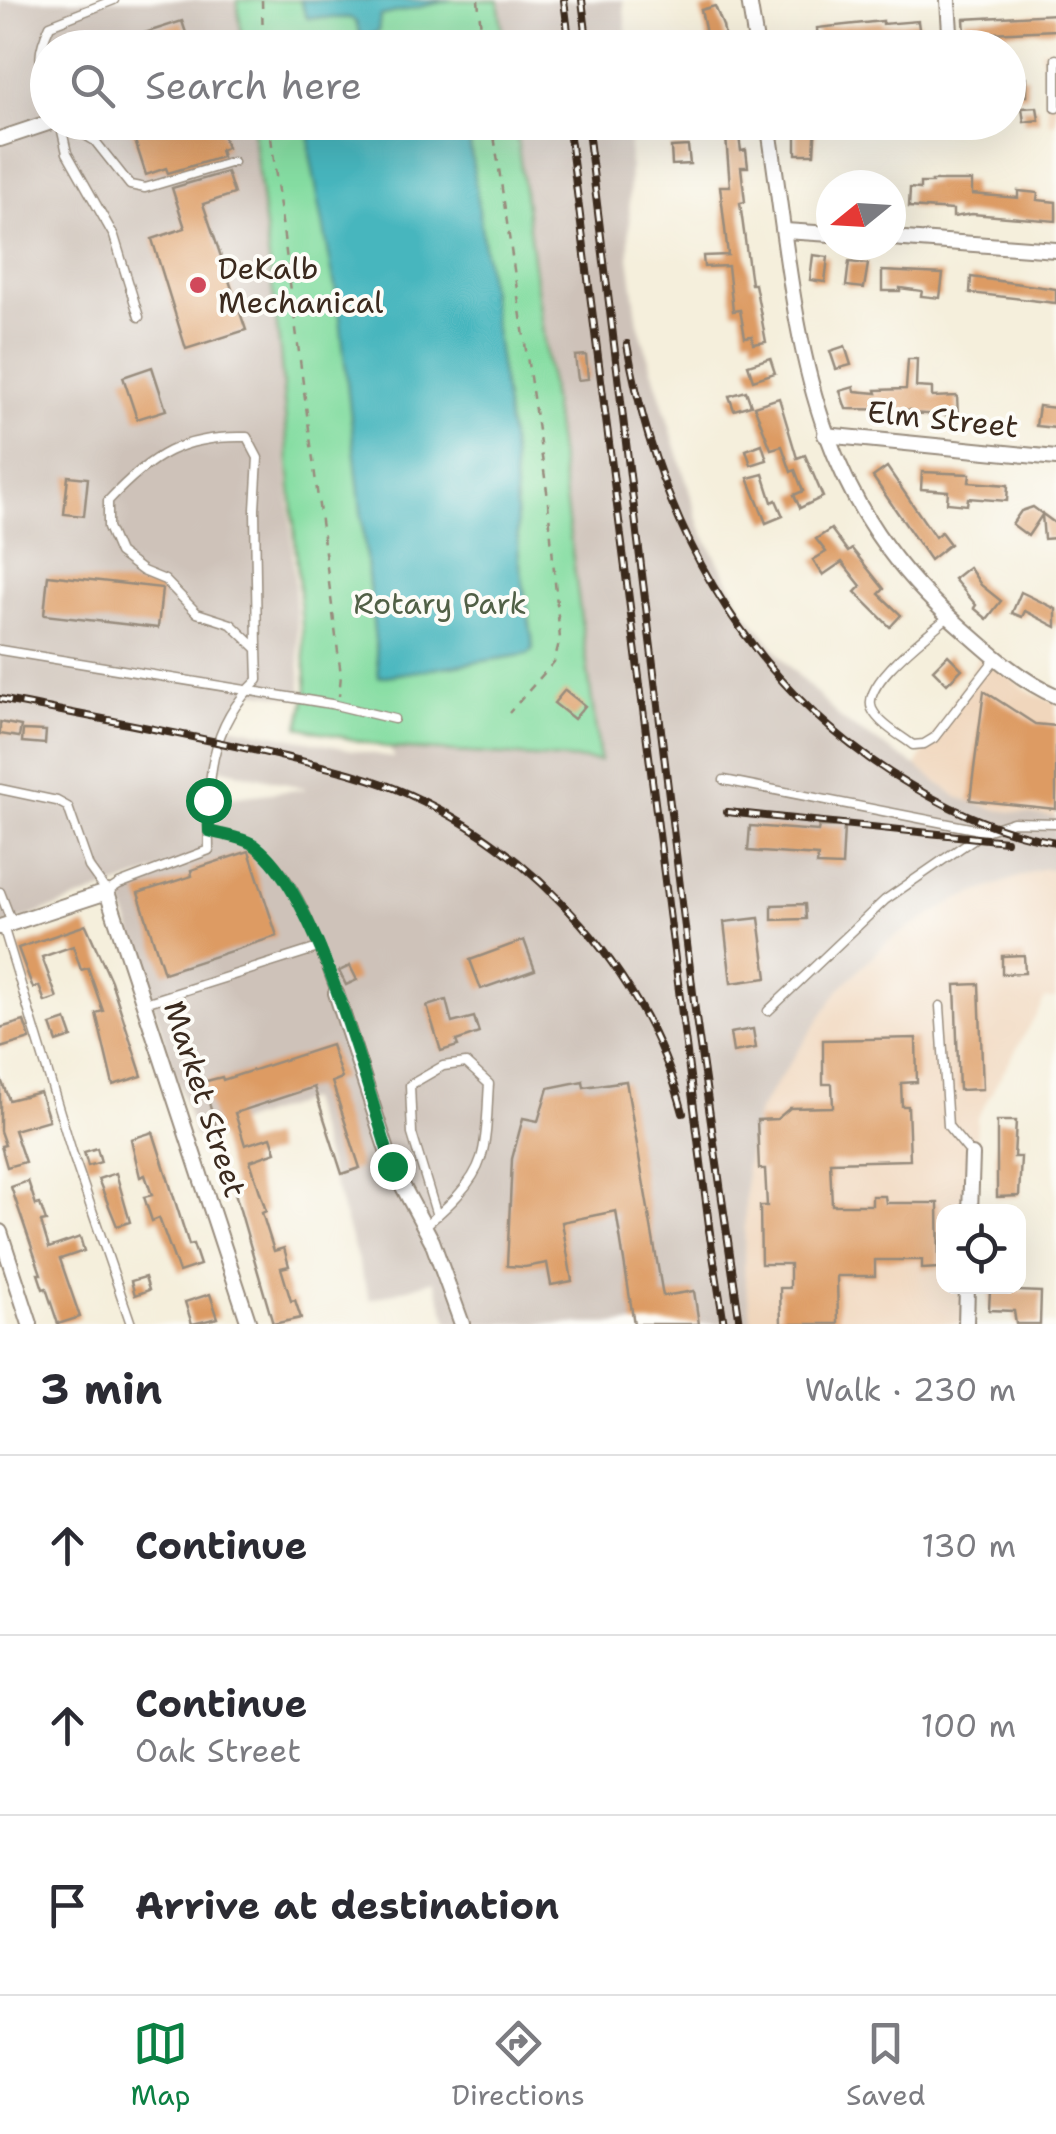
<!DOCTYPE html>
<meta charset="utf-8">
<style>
body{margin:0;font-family:"Shantell Sans",sans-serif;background:#f7f7f7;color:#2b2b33}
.controls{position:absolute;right:30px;bottom:30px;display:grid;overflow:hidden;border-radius:20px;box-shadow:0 10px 40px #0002}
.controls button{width:90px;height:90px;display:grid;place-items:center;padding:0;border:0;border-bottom:2px solid #e1e1e2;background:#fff;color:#2b2b33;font:50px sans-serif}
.compass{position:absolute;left:816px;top:170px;width:90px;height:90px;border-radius:50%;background:#fff;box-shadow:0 10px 40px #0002;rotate:252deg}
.stop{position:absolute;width:30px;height:30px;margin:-22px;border:8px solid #0b8043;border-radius:50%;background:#fff}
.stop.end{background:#0b8043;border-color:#fff;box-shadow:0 2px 10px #0008}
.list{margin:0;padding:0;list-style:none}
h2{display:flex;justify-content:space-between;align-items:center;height:130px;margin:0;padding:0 40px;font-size:42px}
h2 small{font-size:32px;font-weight:400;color:#7c7c81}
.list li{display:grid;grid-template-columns:65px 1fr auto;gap:30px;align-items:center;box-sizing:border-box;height:180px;padding:0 40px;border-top:2px solid #e1e1e2}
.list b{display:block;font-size:38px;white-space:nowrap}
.list p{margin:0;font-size:32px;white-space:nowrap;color:#7c7c81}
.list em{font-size:32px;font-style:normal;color:#7c7c81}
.icon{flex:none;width:55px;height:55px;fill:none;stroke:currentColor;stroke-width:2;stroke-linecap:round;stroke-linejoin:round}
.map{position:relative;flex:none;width:1056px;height:1324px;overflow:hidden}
.search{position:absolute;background:#fff;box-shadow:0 10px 40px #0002;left:30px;right:30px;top:30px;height:110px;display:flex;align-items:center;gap:25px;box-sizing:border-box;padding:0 35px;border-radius:55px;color:#7c7c81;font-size:38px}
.sheet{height:670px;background:#fff}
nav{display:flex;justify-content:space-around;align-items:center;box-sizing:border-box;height:140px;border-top:2px solid #e1e1e2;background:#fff;font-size:28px;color:#7c7c81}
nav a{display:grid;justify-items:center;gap:5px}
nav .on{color:#0b8043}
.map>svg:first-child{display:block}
.built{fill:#f0d6bc}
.industrial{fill:#cec2b9;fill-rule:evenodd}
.green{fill:#85dda2;stroke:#608460;stroke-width:2.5}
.water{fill:#47b6be;stroke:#41706e;stroke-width:2.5}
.building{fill:#dd9b63}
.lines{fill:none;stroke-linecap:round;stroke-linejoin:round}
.lane-casing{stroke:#988c7d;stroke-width:11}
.street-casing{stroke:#988c7d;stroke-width:18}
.path{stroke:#988c7d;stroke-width:2.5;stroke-dasharray:8 8;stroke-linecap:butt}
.lane{stroke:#fff;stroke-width:8}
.street{stroke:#fff;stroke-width:14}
.rail-casing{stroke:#3b2a1e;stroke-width:8}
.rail{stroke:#fdfcf7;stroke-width:4;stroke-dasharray:11;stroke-linecap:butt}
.route{stroke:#0b8043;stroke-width:12}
.poi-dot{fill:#d1495b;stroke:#fdfcf7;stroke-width:4}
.labels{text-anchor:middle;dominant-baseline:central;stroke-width:8;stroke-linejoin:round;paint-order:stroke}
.poi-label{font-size:30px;fill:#3b2a1e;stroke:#fdfcf7;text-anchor:start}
.street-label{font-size:30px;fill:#3b2a1e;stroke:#fdfcf7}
.park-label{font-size:30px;fill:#516046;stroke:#fdfcf7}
</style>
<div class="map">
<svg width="1056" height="1324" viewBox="0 0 1056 1324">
<rect width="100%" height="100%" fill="#fdfcf7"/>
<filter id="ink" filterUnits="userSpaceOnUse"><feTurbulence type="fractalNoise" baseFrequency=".01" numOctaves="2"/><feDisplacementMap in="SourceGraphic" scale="20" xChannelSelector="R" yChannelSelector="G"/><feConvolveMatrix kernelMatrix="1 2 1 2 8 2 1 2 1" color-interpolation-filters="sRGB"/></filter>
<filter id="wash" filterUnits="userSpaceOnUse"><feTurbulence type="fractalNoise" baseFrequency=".0048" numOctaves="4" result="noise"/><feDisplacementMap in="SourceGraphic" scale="40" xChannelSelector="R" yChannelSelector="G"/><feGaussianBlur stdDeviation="2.25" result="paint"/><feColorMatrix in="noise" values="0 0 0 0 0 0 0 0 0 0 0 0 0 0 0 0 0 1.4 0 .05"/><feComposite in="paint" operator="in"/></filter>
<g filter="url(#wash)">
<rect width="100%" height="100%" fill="#f5efdc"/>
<g class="built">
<polygon points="1056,49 1056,122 1049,123 1041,50"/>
<polygon points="981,654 1032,694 1056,702 1056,817 998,810 957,797 916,766"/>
<polygon points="1040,869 1056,869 1056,999 1045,999 977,1118 974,1211 944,1212 944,1286 971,1287 970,1324 752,1324 744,1271 746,1167 757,1111 797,1048 840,988 888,941 957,900"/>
</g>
<g class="industrial">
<path d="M0 0H237L243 47 48 48V122L252 123 280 351 302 699 247 691 224 725 395 758 389 748 600 761 514 123H630L629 257 638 323 701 529 742 607 786 663 843 721 916 766 957 797 998 810 1056 817V869H1040L957 900 888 941 840 988 758 1111 746 1167 744 1271 752 1324H449L434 1280 370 1300 308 1100 195 1137 120 895 191 859 0 927ZM214 767 305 788V789L209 800Z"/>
<polygon points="498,0 623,0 628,47 504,47"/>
</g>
<g class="green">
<polygon points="237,0 498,0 505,47 243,47"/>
<polygon points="252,123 515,123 600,761 389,748 299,727 307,690 280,351"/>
</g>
<g class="water">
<polygon points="300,0 450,0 380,16 378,32 361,38 356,22 350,18 307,18"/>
<polygon points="310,123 467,123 513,459 519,558 532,637 533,649 529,654 379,677 339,308 310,154"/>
</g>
<g id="blocks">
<g class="building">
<polygon points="715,6 723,26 727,48 709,48 701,10"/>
<polygon points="1056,14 1056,30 965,34 964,19"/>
<polygon points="182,21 191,48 107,48 107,45"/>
<polygon points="883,21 883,24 918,21 920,37 878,40 879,48 856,48 855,41 818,43 817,28"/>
<rect x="1012" y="77" width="15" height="19"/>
<polygon points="1037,107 1039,120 1024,122 1022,108"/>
<polygon points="129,122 219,122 227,148 220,150 222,157 168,173 166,168 146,175"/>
<polygon points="720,122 737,122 741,151 746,150 748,167 741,167 745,202 740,203 751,284 755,284 766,342 753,344 752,336 745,337 740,310 733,311 728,266 704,267 703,256 728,255 720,186 730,186 726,137 722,137"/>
<polygon points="796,122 816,122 814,154 796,154"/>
<polygon points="688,146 690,164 672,165 671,147"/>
<polygon points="227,172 234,194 203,204 246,330 186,349 152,239 185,228 172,188"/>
<polygon points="932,181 972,181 972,194 1018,198 1018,191 1038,193 1037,200 1056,202 1056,221 972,214 953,217 953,210 909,207 910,188 920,189 920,183 932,183"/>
<polygon points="813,255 828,257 825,282 810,280"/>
<polygon points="849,262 868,264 864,288 846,286"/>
<polygon points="882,271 943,274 940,298 921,296 922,291 900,288 900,291 882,291"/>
<polygon points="971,277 1056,289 1056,303 970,293"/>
<polygon points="845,346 851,365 836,369 830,351"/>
<polygon points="586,355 588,379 578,380 575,356"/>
<polygon points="770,358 775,373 753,380 748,365"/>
<polygon points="908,359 917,359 916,387 932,388 932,397 957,396 958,416 910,413 910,410 846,409 840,391 854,387 855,391 877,393 876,390 906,389"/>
<polygon points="152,367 166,410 137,419 123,377"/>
<polygon points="746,391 751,405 734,410 729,396"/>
<polygon points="779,398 797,458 805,455 823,497 800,508 794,495 803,491 795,470 791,472 782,446 771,449 754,406"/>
<polygon points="1039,406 1056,408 1056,428 1036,426"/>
<polygon points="762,444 767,460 751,465 746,450"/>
<polygon points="887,467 935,537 941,532 950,544 930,560 873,477"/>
<polygon points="922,472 970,474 969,482 1008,485 1007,501 968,498 967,505 947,503 948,491 921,489"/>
<polygon points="763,474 772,502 776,500 783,516 766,523 748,478"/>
<polygon points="68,476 88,478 84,516 64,514"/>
<polygon points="1033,507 1056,524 1056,538 1044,539 1042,515 1028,536 1012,524 1021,511"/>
<polygon points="831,529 848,552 852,549 884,589 879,594 901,615 890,627 855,592 861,586 842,562 823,575 813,560 826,552 816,539"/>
<polygon points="969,567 981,585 1001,601 987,619 974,608 976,605 954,579"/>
<polygon points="48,575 162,588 158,628 44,615"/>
<polygon points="1021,592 1056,609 1056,627 1025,611 1022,617 1012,613"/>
<polygon points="948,655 962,669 947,684 933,670"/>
<polygon points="565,690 585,706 574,719 554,703"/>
<polygon points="984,691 1035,724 1056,726 1056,809 970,800"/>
<polygon points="0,722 21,726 19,737 0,734"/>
<polygon points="23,730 46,731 45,744 22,742"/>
<polygon points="750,826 818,831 819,826 844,827 842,866 817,865 818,856 748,851"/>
<polygon points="249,851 277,936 164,973 138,893 192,876 191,870"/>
<polygon points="805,904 806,919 772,920 772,905"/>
<polygon points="759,918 767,978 731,983 724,922"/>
<polygon points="86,925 111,981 142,1076 113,1085 96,1013 103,1011 88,968 81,970 73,946 42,957 57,998 45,1002 39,986 33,988 18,948"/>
<polygon points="524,940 535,970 481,989 470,960"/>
<polygon points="1024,955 1025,973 1002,974 1002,956"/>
<polygon points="350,966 357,980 346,985 339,971"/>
<polygon points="979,984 983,1089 959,1090 955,985"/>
<polygon points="446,1000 452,1023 474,1017 479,1033 456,1041 458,1046 441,1051 427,1006"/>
<polygon points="66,1020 72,1037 57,1042 51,1025"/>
<polygon points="24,1021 30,1039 0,1048 0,1028"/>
<polygon points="753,1029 756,1048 733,1052 730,1033"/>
<polygon points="916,1038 917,1082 901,1083 902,1106 908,1106 910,1160 830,1162 832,1205 872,1205 872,1196 885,1196 886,1203 938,1203 939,1268 922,1269 922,1260 875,1260 875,1276 837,1276 838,1324 781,1324 780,1288 790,1288 790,1264 761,1264 760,1206 767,1206 765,1169 759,1169 757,1120 777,1119 790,1108 833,1107 832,1084 823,1084 823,1040"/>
<polygon points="331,1045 342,1078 332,1082 360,1168 342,1174 314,1087 235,1113 245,1145 271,1137 276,1152 250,1161 266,1211 262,1213 274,1251 284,1248 289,1266 281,1268 291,1301 295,1300 301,1318 273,1324 203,1082 222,1077 223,1080"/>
<polygon points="0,1077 9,1100 40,1092 49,1120 14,1130 25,1162 7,1167 1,1146 5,1145 0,1131"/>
<polygon points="583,1081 584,1087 626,1081 663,1296 694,1291 699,1324 634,1324 616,1211 562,1222 572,1281 551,1285 547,1263 525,1267 507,1266 512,1159 523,1118 538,1121 548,1088"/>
<polygon points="997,1121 1016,1121 1014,1157 1021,1157 1019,1196 997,1197"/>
<polygon points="153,1132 189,1245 193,1244 200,1265 179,1272 159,1218 152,1221 144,1197 152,1195 145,1175 140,1177 131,1139"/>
<polygon points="97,1148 101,1162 88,1166 84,1152"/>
<polygon points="116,1173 130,1222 117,1226 98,1179"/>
<polygon points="28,1181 36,1205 40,1204 46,1221 41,1222 49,1248 80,1237 84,1251 60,1259 80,1317 58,1324 46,1288 43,1289 38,1274 41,1274 11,1187"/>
<polygon points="145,1277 149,1290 135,1295 131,1281"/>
<polygon points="990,1290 1041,1292 1040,1324 1016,1324 1014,1311 989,1310"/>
<polygon points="210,1294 218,1318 192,1324 185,1302"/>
</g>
</g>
</g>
<g filter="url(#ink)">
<use href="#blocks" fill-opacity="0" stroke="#988c7d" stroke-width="2.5"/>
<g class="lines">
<g class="lane-casing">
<g id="lane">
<polyline points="1056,59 1056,108"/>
<path d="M48 89C37 62 38 51 50 25L114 0"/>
<polyline points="60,122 67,153 114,236 139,317"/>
<polyline points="64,122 95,141 130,185 145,188 233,162"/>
<path d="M948 617C929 634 861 683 872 709 879 724 901 736 913 745L924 744 934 738 996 658"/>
<polyline points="0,650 331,704 394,719"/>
<polyline points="724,780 985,831"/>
<path d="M0 789 57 801 68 807 89 867 107 892 119 884 209 850C208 784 206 729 258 680L257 649 231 624 197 613 165 580 143 571 119 553 108 527V501C151 455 183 435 247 437L258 458 255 509 257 649"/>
<path d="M209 831C222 835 242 837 253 845 300 878 316 941 336 993"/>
<polyline points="0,892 12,923"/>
<polyline points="3,926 72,1152 131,1324"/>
<polyline points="145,1003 318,948"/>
<polyline points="940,1006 948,1126 972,1155"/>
<polyline points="768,1011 885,900 985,831 1013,822 1056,823"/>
<path d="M424 1227C445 1209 473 1185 481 1158 488 1136 487 1107 489 1084L466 1063 443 1066 410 1085 412 1134 437 1216"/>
</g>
</g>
<g class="street-casing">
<g id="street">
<polyline points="749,0 757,48"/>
<polyline points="948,0 951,48"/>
<path d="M768 122C799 323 797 486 963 629 991 654 1021 681 1056 696"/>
<polyline points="0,139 51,122"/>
<polyline points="785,231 831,234"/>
<polyline points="891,238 1056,250"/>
<polyline points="825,435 1056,458"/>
<polyline points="0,927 107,892 249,1324"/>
<polyline points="336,993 392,1166 432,1241 462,1324"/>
<polyline points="970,1212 972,1155"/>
<polyline points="0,1232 30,1324"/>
<polyline points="966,1324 967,1286"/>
</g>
</g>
<g class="path">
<polyline points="262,0 263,48"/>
<polyline points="478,0 483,48"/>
<polyline points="269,122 341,675 339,696"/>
<polyline points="492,122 547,491 560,639 554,662 509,713"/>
</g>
<use href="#lane" class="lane"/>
<use href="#street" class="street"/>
<g class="rail-casing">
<g id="rail">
<polyline points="564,0 570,48"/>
<polyline points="582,0 588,48"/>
<polyline points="568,122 711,1241"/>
<polyline points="587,122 696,1018 740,1324"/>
<path d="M627 344C657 517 740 675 889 772 942 806 994 832 1056 842"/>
<path d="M0 699C92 717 185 734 276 755 320 766 367 775 408 794 539 853 647 975 683 1113"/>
<polyline points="727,812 1006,841"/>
<polyline points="709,1230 724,1324"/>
</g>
</g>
<use href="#rail" class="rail"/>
</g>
</g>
<g class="lines" filter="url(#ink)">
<path class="route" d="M208 800 209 831C222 835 241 837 253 844 317 888 367 1088 392 1166"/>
</g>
<circle class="poi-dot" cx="198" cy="285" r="10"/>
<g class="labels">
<g class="poi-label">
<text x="218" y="268">DeKalb<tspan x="218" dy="34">Mechanical</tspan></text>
</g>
<g class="street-label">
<text transform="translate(943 419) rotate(6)">Elm Street</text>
<text transform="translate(205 1099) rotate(72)">Market Street</text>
</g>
<g class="park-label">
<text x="440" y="603">Rotary Park</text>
</g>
</g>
</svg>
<div class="controls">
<button><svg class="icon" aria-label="locate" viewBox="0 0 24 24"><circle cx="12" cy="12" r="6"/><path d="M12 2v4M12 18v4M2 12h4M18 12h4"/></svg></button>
</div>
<svg class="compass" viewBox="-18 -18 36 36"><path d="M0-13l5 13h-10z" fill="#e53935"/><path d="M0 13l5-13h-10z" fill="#7c7c81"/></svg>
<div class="stop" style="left:208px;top:800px"></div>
<div class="stop end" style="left:392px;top:1166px"></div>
<div class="search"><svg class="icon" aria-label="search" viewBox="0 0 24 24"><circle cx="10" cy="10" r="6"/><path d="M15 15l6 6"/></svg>Search here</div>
</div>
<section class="sheet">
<h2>3 min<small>Walk · 230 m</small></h2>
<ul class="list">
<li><svg class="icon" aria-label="ahead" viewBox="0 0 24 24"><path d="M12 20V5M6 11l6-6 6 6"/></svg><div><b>Continue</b></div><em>130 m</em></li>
<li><svg class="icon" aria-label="ahead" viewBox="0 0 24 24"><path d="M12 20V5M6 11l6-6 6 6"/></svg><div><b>Continue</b><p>Oak Street</p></div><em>100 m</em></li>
<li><svg class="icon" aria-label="arrive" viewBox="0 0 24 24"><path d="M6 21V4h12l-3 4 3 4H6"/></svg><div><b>Arrive at destination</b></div></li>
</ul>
</section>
<nav>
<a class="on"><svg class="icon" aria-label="map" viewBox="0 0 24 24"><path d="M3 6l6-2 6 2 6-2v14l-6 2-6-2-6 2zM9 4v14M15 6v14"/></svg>Map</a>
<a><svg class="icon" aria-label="directions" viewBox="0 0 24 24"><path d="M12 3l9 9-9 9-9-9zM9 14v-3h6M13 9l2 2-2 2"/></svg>Directions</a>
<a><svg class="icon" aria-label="saved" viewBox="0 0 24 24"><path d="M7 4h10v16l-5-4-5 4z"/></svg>Saved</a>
</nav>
